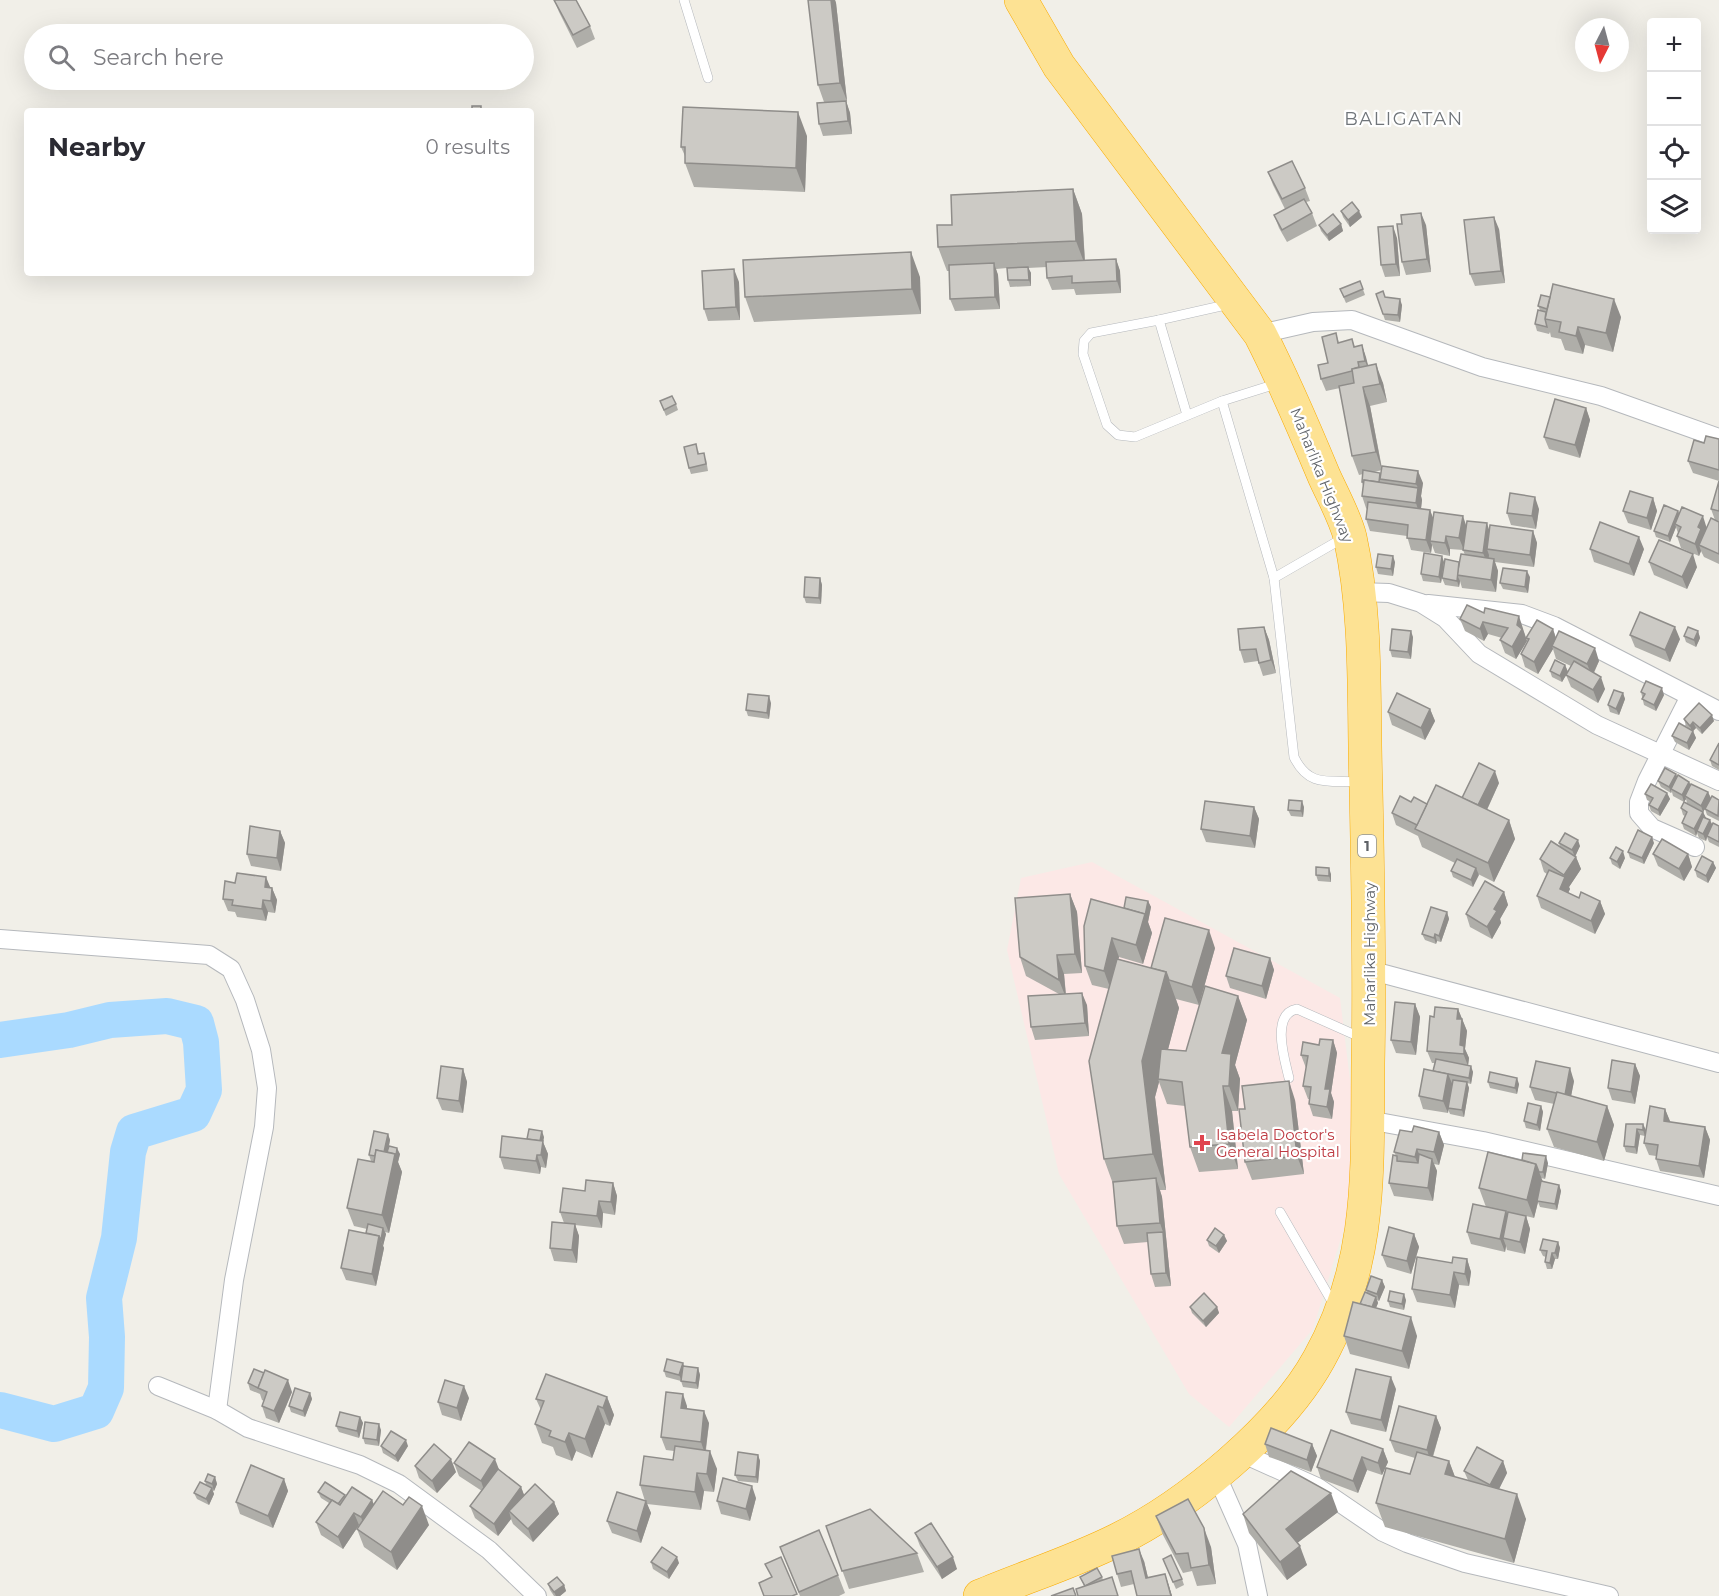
<!DOCTYPE html>
<meta charset="utf-8">
<style>
body{margin:0;font-family:Montserrat,sans-serif;background:#f7f7f7;color:#2b2b33}
.controls{position:absolute;right:18px;top:18px;display:grid;overflow:hidden;border-radius:6px;box-shadow:0 6px 24px #0002}
.controls button{width:54px;height:54px;display:grid;place-items:center;padding:0;border:0;border-bottom:2px solid #e1e1e2;background:#fff;color:#2b2b33;font:30px sans-serif}
.compass{position:absolute;left:1575px;top:18px;width:54px;height:54px;border-radius:50%;background:#fff;box-shadow:0 6px 24px #0002;rotate:186deg}
.list{margin:0;padding:0;list-style:none}
h2{display:flex;justify-content:space-between;align-items:center;height:78px;margin:0;padding:0 24px;font-size:26px}
h2 small{font-size:20px;font-weight:400;color:#7c7c81}
.icon{flex:none;width:33px;height:33px;fill:none;stroke:currentColor;stroke-width:2;stroke-linecap:round;stroke-linejoin:round}
.map{position:relative;flex:none;width:1719px;height:1596px;overflow:hidden}
.search{position:absolute;background:#fff;box-shadow:0 6px 24px #0002;left:24px;top:24px;width:510px;height:66px;display:flex;align-items:center;gap:15px;box-sizing:border-box;padding:0 21px;border-radius:33px;color:#7c7c81;font-size:22px}
.panel{position:absolute;background:#fff;box-shadow:0 6px 24px #0002;left:24px;top:108px;width:510px;height:168px;border-radius:6px}
.map>svg:first-child{display:block}
.medical{fill:#fce8e6}
.lines{fill:none;stroke-linecap:round;stroke-linejoin:round}
.river{stroke:#aadaff;stroke-width:36}
.lane-casing{stroke:#b5b8bc;stroke-width:10}
.street-casing{stroke:#b5b8bc;stroke-width:20}
.highway-casing{stroke:#f9ab00;stroke-width:34}
.lane{stroke:#fff;stroke-width:9}
.street{stroke:#fff;stroke-width:18}
.highway{stroke:#fde293;stroke-width:33}
.wall{fill:#afaea9;fill-rule:evenodd}
.shaded-wall{fill:#8f8d8a}
.building{fill:#cccac5;stroke:#8f8d8a;stroke-width:1.5}
.health-dot{fill:#e0444e;stroke:#fff;stroke-width:2}
.labels{text-anchor:middle;dominant-baseline:central;stroke-width:4.5;stroke-linejoin:round;paint-order:stroke}
.shield{fill:#fff;stroke:#8f9295;stroke-width:1.5}
.shield-label{font-size:14px;font-weight:bold;fill:#5f6368}
.street-label{font-size:15px;fill:#5f6368;stroke:#fff}
.health-label{font-size:15px;fill:#be3a42;stroke:#fff;text-anchor:start}
.quarter-label{font-size:18px;letter-spacing:1.5px;fill:#70757a;stroke:#fff}
</style>
<div class="map">
<svg width="1719" height="1596" viewBox="0 0 1719 1596">
<rect width="100%" height="100%" fill="#f1efe8"/>
<polygon class="medical" points="1092,862 1340,998 1354,1113 1349,1212 1313,1329 1229,1427 1189,1394 1059,1174 1007,950 1021,878"/>
<g class="lines">
<polyline class="river" points="0,1040 69,1030 110,1020 167,1016 196,1023 201,1042 204,1090 193,1114 134,1132 128,1152 119,1238 104,1298 107,1337 106,1388 96,1411 54,1424 0,1410"/>
<g class="lane-casing">
<g id="lane">
<polyline points="684,0 708,78"/>
<polyline points="1159,320 1230,304"/>
<path d="M1222 401 1274 578 1294 757C1309 788 1329 780 1360 782"/>
<polyline points="1187,415 1159,320 1091,333 1084,341 1083,354 1107,425 1118,435 1135,437 1222,401 1279,383"/>
<polyline points="1274,578 1345,537"/>
<path d="M1289 1078C1285 1061 1270 1014 1297 1009L1362 1038"/>
<polyline points="1280,1212 1334,1305"/>
</g>
</g>
<g class="street-casing">
<g id="street">
<polyline points="1260,334 1313,322 1352,320 1482,367 1601,396 1719,438"/>
<polyline points="1359,592 1389,593 1421,603 1445,618 1479,654 1597,725 1719,781"/>
<polyline points="1428,604 1522,614 1554,626 1719,711"/>
<polyline points="1689,698 1647,781 1639,802 1639,813 1652,828 1695,847"/>
<polyline points="0,939 209,955 231,969 245,1000 261,1050 267,1088 264,1127 234,1280 217,1410"/>
<polyline points="1369,970 1719,1063"/>
<polyline points="1368,1120 1483,1141 1719,1196"/>
<polyline points="158,1386 217,1410 248,1428 360,1465 399,1484 489,1550 537,1596"/>
<polyline points="1239,1452 1317,1487 1383,1532 1407,1543 1465,1563 1609,1596"/>
<polyline points="1216,1474 1247,1544 1258,1596"/>
</g>
</g>
<g class="highway-casing">
<path id="highway" d="M980 1596C1025 1577 1073 1562 1117 1540 1188 1505 1281 1428 1319 1359 1373 1262 1367 1169 1368 1063 1370 971 1368 880 1366 789 1363 706 1368 619 1350 537 1345 517 1333 496 1324 476 1304 428 1284 381 1260 334L1059 66 1021 0"/>
</g>
<use href="#lane" class="lane"/>
<use href="#street" class="street"/>
<use href="#highway" class="highway"/>
</g>
<g class="wall">
<polygon points="554,0 590,26 595,39 577,48 559,12"/>
<polygon points="808,0 835,0 836,3 847,101 846,101 850,113 852,134 823,136 819,124 824,102 818,85"/>
<polygon points="807,136 805,192 694,187 685,163 685,156 681,147"/>
<polygon points="1268,172 1305,188 1310,201 1306,202 1312,213 1317,226 1287,242 1279,228 1274,215 1285,209 1273,185"/>
<polygon points="1073,189 1082,214 1085,260 1116,259 1120,271 1121,293 1076,295 1074,289 1052,290 1047,278 1047,267 1028,268 1031,273 1031,286 1010,287 1008,280 1007,268 996,269 998,275 1000,309 955,311 950,299 949,271 947,271 938,247 952,225"/>
<polygon points="1341,211 1362,217 1350,227 1343,217"/>
<polygon points="1341,224 1343,231 1329,241 1321,231 1319,225"/>
<polygon points="1426,225 1431,272 1406,275 1402,262"/>
<polygon points="1499,229 1505,283 1475,286 1470,274"/>
<polygon points="1397,238 1400,276 1385,277 1381,265"/>
<polygon points="920,277 921,314 754,322 745,297"/>
<polygon points="1360,281 1365,295 1346,303 1340,289"/>
<polygon points="739,282 740,320 708,321 704,309"/>
<polygon points="1376,294 1385,297 1402,305 1400,322 1385,320"/>
<polygon points="1538,306 1621,317 1613,352 1585,345 1583,354 1565,350 1561,339 1551,337 1550,332 1549,334 1537,331 1535,324 1540,310"/>
<path d="M1336 333 1339 343 1352 339 1355 347 1362 345 1368 366 1383 383 1387 402 1370 406 1382 468 1423 483 1421 496 1422 500 1421 509 1430 510 1433 519 1490 531H1533L1537 543 1534 567 1495 562 1498 571 1496 592 1462 588 1460 581 1459 587 1445 585 1442 578 1465 555 1463 550 1450 549V556L1435 553 1432 545 1431 553 1411 550 1407 536 1370 531 1366 519 1367 509 1366 508 1362 496 1363 486 1362 482 1363 474 1359 475 1352 456 1340 388 1326 391 1321 379 1328 363ZM1382 470 1381 475 1374 472Z"/>
<polygon points="660,401 676,404 678,410 666,416"/>
<polygon points="1586,408 1590,420 1580,458 1549,449 1544,437"/>
<polygon points="1719,439 1719,564 1704,557 1701,551 1699,556 1681,548 1677,536 1678,533 1676,527 1670,542 1656,537 1654,531 1678,511 1680,514 1707,527 1715,520 1711,509 1719,481 1693,473 1688,461 1704,443"/>
<polygon points="698,450 699,454 706,459 708,471 691,474 689,468"/>
<polygon points="1653,498 1657,511 1651,530 1628,523 1623,511"/>
<polygon points="1539,509 1536,529 1511,525 1507,513"/>
<polygon points="1590,549 1644,549 1634,576 1594,562"/>
<polygon points="1395,562 1393,576 1378,574 1376,567"/>
<polygon points="1444,562 1441,583 1423,581 1421,574"/>
<polygon points="1649,562 1697,567 1687,589 1654,575"/>
<polygon points="1530,577 1528,593 1503,589 1500,583"/>
<polygon points="820,578 822,585 821,604 806,603 804,597"/>
<polygon points="1484,613 1523,628 1523,630 1527,641 1516,659 1505,653 1500,640 1502,638 1488,634 1484,641 1465,631 1460,619"/>
<polygon points="1264,627 1269,640 1276,673 1263,676 1258,661 1244,663 1240,650"/>
<polygon points="1553,629 1556,638 1599,661 1594,673 1605,689 1598,703 1571,687 1566,675 1571,666 1556,659 1553,649 1538,674 1525,667 1521,654 1528,642 1526,638"/>
<polygon points="1698,631 1700,638 1696,647 1686,642 1684,636"/>
<polygon points="1630,635 1680,639 1670,662 1635,647"/>
<polygon points="1413,637 1411,659 1392,657 1390,650"/>
<polygon points="1565,665 1568,672 1562,682 1552,677 1550,671"/>
<polygon points="1641,692 1664,695 1656,711 1644,705"/>
<polygon points="1623,693 1625,699 1619,715 1610,712 1608,705"/>
<polygon points="771,703 769,719 748,716 746,710"/>
<polygon points="1430,709 1435,721 1425,740 1392,725 1388,712"/>
<polygon points="1684,719 1714,721 1702,734 1696,728 1693,731 1696,738 1689,750 1675,742 1672,736 1689,729 1686,726"/>
<polygon points="1719,743 1719,770 1712,766 1710,760"/>
<polygon points="1677,777 1689,782 1691,785 1708,792 1711,798 1719,800 1719,821 1707,815 1705,809 1703,812 1687,803 1686,799 1684,802 1673,796 1672,792 1671,793 1661,787 1658,781"/>
<polygon points="1499,783 1487,810 1509,820 1515,839 1494,882 1478,874 1473,887 1453,877 1451,871 1455,863 1422,847 1418,836 1396,825 1392,813 1411,802 1427,804 1462,798"/>
<polygon points="1667,793 1670,799 1660,816 1651,811 1649,805 1651,802 1647,800 1645,794"/>
<polygon points="1254,807 1259,819 1255,848 1206,842 1201,829"/>
<polygon points="1304,807 1303,817 1291,816 1288,810"/>
<polygon points="1681,808 1703,812 1706,818 1710,820 1712,825 1719,826 1719,847 1709,842 1707,837 1706,841 1699,838 1697,833 1696,836 1684,829 1682,823 1685,816 1683,815"/>
<polygon points="280,831 285,843 281,871 251,866 247,854"/>
<polygon points="1559,843 1580,846 1575,856 1576,857 1581,869 1569,887 1570,889 1568,893 1579,898 1600,901 1605,914 1595,934 1541,908 1537,896 1547,874 1544,872 1540,859 1560,847"/>
<polygon points="1654,843 1644,864 1630,858 1628,852"/>
<polygon points="1653,854 1688,854 1692,867 1684,881 1658,866"/>
<polygon points="1610,858 1625,858 1620,869 1612,864"/>
<polygon points="1713,862 1716,868 1708,883 1697,877 1695,870"/>
<polygon points="1331,874 1331,882 1318,881 1316,875"/>
<polygon points="270,888 272,888 277,900 275,913 268,912 266,921 237,917 235,912 228,911 223,899"/>
<polygon points="1504,892 1508,905 1500,919 1501,923 1492,939 1470,927 1466,914"/>
<polygon points="1070,894 1077,912 1082,973 1064,974 1066,994 1087,1005 1089,1036 1035,1040 1031,1027 1059,994 1026,976 1020,957"/>
<polygon points="1148,901 1151,907 1148,922 1152,933 1143,964 1119,957 1118,959 1151,968 1215,948 1199,1005 1176,999 1179,1008 1168,1049 1186,1051 1238,996 1247,1020 1235,1065 1240,1079 1238,1111 1232,1111 1238,1169 1199,1172 1190,1147 1185,1106 1167,1104 1159,1082 1155,1097 1166,1190 1160,1190 1162,1197 1171,1286 1155,1287 1151,1274 1148,1242 1124,1244 1117,1226 1113,1184 1104,1159 1109,989 1092,985 1085,966 1124,908"/>
<polygon points="1447,912 1449,919 1441,942 1437,941 1436,944 1425,940 1422,934"/>
<polygon points="1270,958 1274,970 1266,999 1230,988 1226,976"/>
<polygon points="1415,1004 1420,1017 1416,1055 1396,1053 1391,1040"/>
<polygon points="1458,1009 1467,1031 1465,1049 1469,1058 1468,1065 1473,1072 1471,1084 1467,1083 1469,1088 1464,1117 1450,1114 1448,1109 1448,1113 1423,1109 1419,1096 1433,1071 1435,1063 1432,1063 1427,1051 1434,1017"/>
<polygon points="1333,1040 1337,1053 1331,1093 1334,1102 1332,1119 1313,1116 1309,1104 1309,1099 1308,1099 1303,1086 1306,1068 1301,1055 1319,1045"/>
<polygon points="1635,1064 1640,1076 1635,1104 1612,1100 1608,1088"/>
<polygon points="463,1069 467,1082 463,1113 442,1110 437,1098"/>
<polygon points="1574,1081 1571,1096 1607,1106 1614,1125 1604,1161 1554,1147 1547,1129 1554,1104 1535,1100 1530,1087"/>
<polygon points="1488,1082 1519,1084 1517,1094 1490,1088"/>
<polygon points="1295,1100 1304,1174 1252,1180 1245,1162 1245,1109"/>
<polygon points="1541,1106 1543,1112 1540,1131 1526,1128 1524,1121"/>
<polygon points="1665,1109 1670,1122 1705,1127 1710,1140 1704,1178 1660,1171 1656,1159 1656,1156 1649,1155 1644,1143"/>
<polygon points="1626,1124 1646,1130 1645,1136 1640,1135 1637,1154 1626,1152 1624,1146"/>
<polygon points="1412,1132 1439,1132 1444,1145 1439,1165 1434,1164 1437,1171 1433,1201 1394,1196 1389,1183 1396,1156 1394,1152"/>
<polygon points="388,1134 390,1140 389,1146 400,1154 398,1162 402,1172 389,1233 385,1232 386,1234 383,1246 384,1248 376,1286 346,1280 341,1268 366,1233 367,1229 354,1226 347,1208 374,1162 371,1161 369,1155"/>
<polygon points="544,1137 543,1142 548,1154 546,1168 541,1167 540,1174 504,1169 500,1157 527,1139"/>
<polygon points="1522,1160 1548,1163 1545,1179 1541,1178 1543,1182 1559,1185 1561,1191 1557,1210 1540,1207 1538,1202 1534,1218 1526,1216 1530,1229 1525,1254 1507,1250 1506,1246 1505,1252 1471,1244 1467,1232 1486,1207 1479,1188"/>
<polygon points="613,1183 617,1196 615,1215 603,1213 602,1228 575,1225 579,1236 577,1263 554,1261 550,1248 564,1223 560,1212 585,1191"/>
<polygon points="1414,1234 1419,1247 1411,1274 1387,1267 1382,1255"/>
<polygon points="1224,1235 1227,1241 1219,1253 1209,1246 1207,1240"/>
<polygon points="1558,1242 1560,1248 1558,1259 1555,1259 1552,1269 1547,1269 1545,1262 1546,1257 1543,1256 1540,1250"/>
<polygon points="1467,1259 1471,1272 1469,1286 1459,1285 1455,1308 1417,1302 1412,1289 1452,1263"/>
<polygon points="1382,1280 1385,1287 1379,1301 1377,1300 1378,1303 1376,1308 1417,1336 1409,1369 1350,1354 1344,1336 1367,1293 1366,1290"/>
<polygon points="1406,1300 1404,1310 1390,1307 1388,1301"/>
<polygon points="1190,1307 1217,1307 1219,1313 1206,1327 1192,1313"/>
<polygon points="683,1363 684,1367 698,1368 700,1375 698,1389 683,1387 681,1381 666,1377 664,1371"/>
<polygon points="248,1383 292,1392 279,1423 266,1418 262,1406 264,1401 262,1400 260,1394 250,1390"/>
<polygon points="1396,1389 1386,1432 1351,1424 1346,1412"/>
<polygon points="310,1393 312,1399 305,1417 291,1412 289,1406"/>
<polygon points="607,1397 614,1415 610,1426 605,1424 592,1458 576,1451 572,1461 556,1455 553,1447 542,1443 535,1424 541,1410 536,1399"/>
<polygon points="469,1398 461,1421 442,1415 438,1402"/>
<polygon points="687,1406 687,1408 709,1423 706,1450 717,1469 714,1492 704,1491 701,1510 647,1504 651,1513 641,1543 612,1533 607,1521 645,1501 640,1485 673,1460 674,1451 666,1450 661,1437"/>
<polygon points="1436,1416 1441,1428 1433,1457 1449,1461 1455,1477 1468,1480 1464,1471 1503,1461 1507,1473 1499,1489 1526,1519 1514,1563 1385,1527 1376,1503 1410,1474 1415,1458 1395,1452 1390,1440"/>
<polygon points="360,1417 363,1423 359,1438 339,1432 336,1426"/>
<polygon points="381,1430 379,1446 365,1444 363,1438"/>
<polygon points="1265,1444 1312,1444 1317,1456 1311,1472 1269,1457"/>
<polygon points="381,1446 408,1446 398,1462 383,1453"/>
<polygon points="1383,1449 1388,1462 1382,1475 1367,1470 1358,1493 1321,1479 1317,1467"/>
<polygon points="758,1455 760,1461 758,1483 738,1481 735,1475"/>
<polygon points="454,1463 499,1470 521,1487 524,1495 554,1502 559,1514 533,1542 513,1524 511,1519 498,1536 475,1518 470,1506 482,1491 459,1476"/>
<polygon points="415,1466 456,1472 437,1493 419,1478"/>
<polygon points="215,1477 217,1484 214,1491 212,1490 214,1494 209,1505 197,1499 194,1493 206,1485 205,1481"/>
<polygon points="284,1479 288,1491 273,1528 240,1514 236,1502"/>
<polygon points="318,1492 345,1495 346,1497 372,1500 374,1505 429,1525 397,1570 364,1547 357,1529 359,1526 359,1525 343,1549 321,1535 316,1522 329,1503 321,1498"/>
<polygon points="756,1498 750,1521 721,1514 717,1501"/>
<polygon points="1338,1512 1297,1543 1307,1565 1287,1580 1249,1533 1243,1514"/>
<polygon points="1156,1516 1211,1547 1216,1584 1197,1586 1192,1571 1183,1573 1163,1535"/>
<polygon points="826,1526 917,1553 924,1572 849,1589"/>
<polygon points="915,1533 957,1569 942,1579 920,1546"/>
<polygon points="780,1547 838,1575 845,1593 839,1596 800,1596"/>
<polygon points="1163,1559 1182,1579 1184,1585 1176,1589"/>
<polygon points="1144,1561 1148,1578 1165,1574 1172,1596 1137,1596 1134,1584 1121,1587 1117,1574"/>
<polygon points="651,1562 679,1563 669,1579 653,1569"/>
<polygon points="1080,1577 1102,1577 1103,1580 1084,1586"/>
<polygon points="548,1584 564,1585 566,1591 560,1596 554,1596 550,1590"/>
</g>
<g class="shaded-wall">
<polygon points="831,0 835,0 836,3 847,101 840,83"/>
<polygon points="846,101 850,113 852,134 848,121"/>
<polygon points="798,112 807,136 805,192 796,168"/>
<polygon points="1073,189 1082,214 1085,265 1076,241"/>
<polygon points="1359,211 1362,217 1350,227 1348,220"/>
<polygon points="1421,213 1426,225 1431,272 1427,259"/>
<polygon points="1494,217 1499,229 1505,283 1501,271"/>
<polygon points="1341,224 1343,231 1329,241 1327,235"/>
<polygon points="1393,226 1397,238 1400,276 1396,264"/>
<polygon points="911,252 920,277 921,314 912,289"/>
<polygon points="1116,259 1120,271 1121,293 1117,281"/>
<polygon points="994,263 998,275 1000,309 995,297"/>
<polygon points="1028,267 1031,273 1031,286 1029,280"/>
<polygon points="734,269 739,282 740,320 736,307"/>
<polygon points="1400,299 1402,305 1400,322 1398,315"/>
<polygon points="1614,299 1621,317 1613,352 1606,333"/>
<polygon points="1578,327 1585,345 1583,354 1576,336"/>
<polygon points="1362,345 1366,357 1370,373 1365,361"/>
<polygon points="1376,364 1383,383 1387,402 1380,384"/>
<polygon points="1363,387 1370,406 1382,470 1376,452"/>
<polygon points="1586,408 1590,420 1580,458 1575,445"/>
<polygon points="1418,471 1423,483 1421,496 1422,500 1420,516 1416,503 1418,488 1416,484"/>
<polygon points="1535,497 1539,509 1536,529 1532,516"/>
<polygon points="1653,498 1657,511 1651,530 1647,518"/>
<polygon points="1430,510 1435,523 1430,541 1432,545 1431,553 1426,540"/>
<polygon points="1678,511 1680,517 1675,524 1676,527 1670,542 1668,536"/>
<polygon points="1463,516 1467,528 1464,550 1459,538"/>
<polygon points="1703,516 1707,529 1699,545 1701,551 1699,556 1695,544 1698,527"/>
<polygon points="1487,523 1491,536 1487,549 1489,555 1488,565 1483,553"/>
<polygon points="1533,531 1537,543 1534,567 1530,555"/>
<polygon points="1446,536 1450,549 1450,556 1445,543"/>
<polygon points="1639,537 1644,549 1634,576 1629,564"/>
<polygon points="1693,554 1697,567 1687,589 1682,577"/>
<polygon points="1393,556 1395,562 1393,576 1391,569"/>
<polygon points="1442,556 1444,562 1441,583 1439,577"/>
<polygon points="1494,559 1498,571 1496,592 1491,580"/>
<polygon points="1527,571 1530,577 1528,593 1525,587"/>
<polygon points="1457,575 1460,581 1459,587 1457,581"/>
<polygon points="820,578 822,585 821,604 819,598"/>
<polygon points="1519,616 1527,641 1516,659 1512,647"/>
<polygon points="1483,622 1488,634 1484,641 1480,629"/>
<polygon points="1264,627 1269,640 1276,673 1271,660"/>
<polygon points="1675,627 1680,639 1670,662 1665,650"/>
<polygon points="1553,629 1557,642 1552,646 1553,649 1538,674 1534,662"/>
<polygon points="1411,631 1413,637 1411,659 1408,652"/>
<polygon points="1698,631 1700,638 1696,647 1694,640"/>
<polygon points="1595,648 1599,661 1592,676 1587,664"/>
<polygon points="1565,665 1568,672 1562,682 1560,676"/>
<polygon points="1601,677 1605,689 1598,703 1593,690"/>
<polygon points="1662,688 1664,695 1656,711 1654,705"/>
<polygon points="1623,693 1625,699 1619,715 1616,709"/>
<polygon points="769,696 771,703 769,719 767,713"/>
<polygon points="1430,709 1435,721 1425,740 1421,728"/>
<polygon points="1712,715 1714,721 1702,734 1700,728"/>
<polygon points="1693,722 1696,728 1692,732 1690,726"/>
<polygon points="1693,731 1696,738 1689,750 1687,743"/>
<polygon points="1495,771 1499,783 1483,818 1478,805"/>
<polygon points="1676,774 1679,780 1671,789 1671,793 1669,787"/>
<polygon points="1689,782 1692,788 1685,796 1686,799 1684,802 1682,795"/>
<polygon points="1708,792 1711,799 1703,812 1701,806"/>
<polygon points="1667,793 1670,799 1660,816 1658,810"/>
<polygon points="1302,801 1304,807 1303,817 1301,811"/>
<polygon points="1254,807 1259,819 1255,848 1250,836"/>
<polygon points="1703,812 1706,818 1697,831 1697,833 1696,836 1694,829"/>
<polygon points="1509,820 1515,839 1494,882 1488,863"/>
<polygon points="1710,820 1713,826 1707,836 1707,837 1706,841 1703,834"/>
<polygon points="280,831 285,843 281,871 277,858"/>
<polygon points="1652,837 1654,843 1644,864 1642,858"/>
<polygon points="1578,840 1580,846 1575,857 1572,850"/>
<polygon points="1623,851 1625,858 1620,869 1617,862"/>
<polygon points="1688,854 1692,867 1684,881 1679,869"/>
<polygon points="1576,857 1581,869 1569,887 1570,889 1564,901 1560,889 1565,877 1564,875"/>
<polygon points="1713,862 1716,868 1708,883 1706,876"/>
<polygon points="1329,868 1331,874 1331,882 1329,876"/>
<polygon points="1476,868 1479,875 1473,887 1471,880"/>
<polygon points="266,877 271,889 265,887"/>
<polygon points="272,888 277,900 275,913 271,901"/>
<polygon points="1504,892 1508,905 1500,919 1501,923 1492,939 1487,927 1494,909"/>
<polygon points="1070,894 1077,912 1082,973 1075,954"/>
<polygon points="263,900 268,912 266,921 262,909"/>
<polygon points="1148,901 1151,907 1148,922 1152,933 1143,964 1136,945"/>
<polygon points="1600,901 1605,914 1595,934 1591,921"/>
<polygon points="1447,912 1449,919 1441,942 1439,936"/>
<polygon points="1209,930 1215,948 1199,1005 1192,987"/>
<polygon points="1435,934 1437,941 1436,944 1434,938"/>
<polygon points="1112,938 1119,957 1111,990 1104,971"/>
<polygon points="1057,955 1064,974 1066,998 1059,980"/>
<polygon points="1270,958 1274,970 1266,999 1262,986"/>
<polygon points="1166,972 1179,1008 1160,1080 1158,1079 1159,1082 1155,1097 1166,1190 1153,1154 1142,1061"/>
<polygon points="1082,993 1087,1005 1089,1036 1085,1023"/>
<polygon points="1238,996 1247,1020 1235,1065 1240,1079 1238,1111 1229,1086 1222,1053"/>
<polygon points="1415,1004 1420,1017 1416,1055 1411,1042"/>
<polygon points="1458,1009 1467,1031 1465,1049 1469,1058 1468,1066 1460,1045 1457,1019"/>
<polygon points="1333,1040 1337,1053 1331,1093 1334,1102 1332,1119 1327,1107 1325,1089"/>
<polygon points="1635,1064 1640,1076 1635,1104 1631,1092"/>
<polygon points="1471,1066 1473,1072 1471,1084 1469,1078"/>
<polygon points="1570,1068 1574,1081 1569,1107 1564,1095"/>
<polygon points="463,1069 467,1082 463,1113 459,1101"/>
<polygon points="1448,1074 1453,1086 1448,1113 1443,1101"/>
<polygon points="1517,1078 1519,1084 1517,1094 1515,1088"/>
<polygon points="1289,1081 1295,1100 1304,1174 1297,1156"/>
<polygon points="1467,1082 1469,1088 1464,1117 1462,1110"/>
<polygon points="1223,1086 1232,1111 1238,1169 1229,1144"/>
<polygon points="1541,1106 1543,1112 1540,1131 1537,1125"/>
<polygon points="1607,1106 1614,1125 1604,1161 1597,1142"/>
<polygon points="1665,1109 1670,1121 1668,1133 1664,1121"/>
<polygon points="1643,1124 1646,1130 1645,1136 1643,1130"/>
<polygon points="1705,1127 1710,1140 1704,1178 1699,1166"/>
<polygon points="1637,1129 1640,1135 1637,1154 1635,1147"/>
<polygon points="542,1131 544,1137 543,1142 548,1154 546,1168 541,1155 540,1143"/>
<polygon points="1439,1132 1444,1145 1439,1165 1434,1152"/>
<polygon points="388,1134 390,1140 385,1164 383,1158"/>
<polygon points="397,1148 400,1154 398,1162 402,1172 389,1233 382,1215 395,1154"/>
<polygon points="1417,1149 1422,1161 1420,1170 1415,1157"/>
<polygon points="537,1155 541,1167 540,1174 536,1161"/>
<polygon points="1546,1156 1548,1163 1545,1179 1543,1172"/>
<polygon points="1432,1159 1437,1171 1433,1201 1428,1188"/>
<polygon points="1536,1164 1543,1182 1534,1218 1527,1200"/>
<polygon points="1156,1178 1162,1197 1171,1286 1166,1273 1163,1232 1160,1223"/>
<polygon points="613,1183 617,1196 615,1215 611,1202"/>
<polygon points="1559,1185 1561,1191 1557,1210 1555,1204"/>
<polygon points="599,1201 603,1213 602,1228 597,1216"/>
<polygon points="1506,1211 1511,1223 1503,1238 1506,1246 1505,1252 1500,1239"/>
<polygon points="1526,1216 1530,1229 1525,1254 1520,1242"/>
<polygon points="575,1224 579,1236 577,1263 572,1250"/>
<polygon points="383,1228 386,1234 383,1246 381,1240"/>
<polygon points="1414,1234 1419,1247 1411,1274 1407,1261"/>
<polygon points="1224,1235 1227,1241 1219,1253 1216,1246"/>
<polygon points="379,1236 384,1248 376,1286 372,1274"/>
<polygon points="1558,1242 1560,1248 1558,1259 1555,1253"/>
<polygon points="1552,1253 1555,1259 1552,1269 1550,1263"/>
<polygon points="1467,1259 1471,1272 1469,1286 1465,1274"/>
<polygon points="1454,1272 1459,1285 1455,1308 1450,1295"/>
<polygon points="1382,1280 1385,1287 1379,1301 1377,1294"/>
<polygon points="1404,1294 1406,1300 1404,1310 1402,1304"/>
<polygon points="1376,1297 1378,1303 1373,1315 1371,1309"/>
<polygon points="1217,1307 1219,1313 1206,1327 1203,1321"/>
<polygon points="1411,1317 1417,1336 1409,1369 1402,1351"/>
<polygon points="683,1363 685,1370 682,1381 679,1375"/>
<polygon points="698,1368 700,1375 698,1389 696,1383"/>
<polygon points="1391,1377 1396,1389 1386,1432 1381,1420"/>
<polygon points="288,1380 292,1392 279,1423 274,1411"/>
<polygon points="464,1386 469,1398 461,1421 457,1408"/>
<polygon points="310,1393 312,1399 305,1417 303,1411"/>
<polygon points="683,1394 687,1406 686,1420 681,1408"/>
<polygon points="607,1397 614,1415 610,1426 603,1408"/>
<polygon points="598,1406 605,1424 592,1458 585,1439"/>
<polygon points="704,1411 709,1423 705,1454 701,1442"/>
<polygon points="1436,1416 1441,1428 1431,1462 1427,1450"/>
<polygon points="360,1417 363,1423 359,1438 357,1431"/>
<polygon points="379,1424 381,1430 379,1446 377,1440"/>
<polygon points="569,1433 576,1451 572,1461 565,1442"/>
<polygon points="406,1440 408,1446 398,1462 395,1456"/>
<polygon points="1312,1444 1317,1456 1311,1472 1307,1460"/>
<polygon points="1383,1449 1388,1462 1382,1475 1378,1463"/>
<polygon points="710,1451 717,1469 714,1492 707,1474"/>
<polygon points="758,1455 760,1461 758,1483 756,1477"/>
<polygon points="1362,1457 1367,1470 1358,1493 1353,1481"/>
<polygon points="451,1459 456,1472 437,1493 432,1481"/>
<polygon points="495,1459 500,1472 485,1493 481,1481"/>
<polygon points="1449,1461 1458,1485 1445,1474"/>
<polygon points="1503,1461 1507,1473 1495,1497 1490,1485"/>
<polygon points="697,1473 704,1491 701,1510 695,1492"/>
<polygon points="215,1477 217,1484 214,1491 212,1484"/>
<polygon points="284,1479 288,1491 273,1528 268,1516"/>
<polygon points="752,1486 756,1498 750,1521 746,1509"/>
<polygon points="521,1487 526,1500 509,1511 511,1519 498,1536 494,1524"/>
<polygon points="212,1488 214,1494 209,1505 206,1499"/>
<polygon points="1331,1493 1338,1512 1292,1547 1286,1529"/>
<polygon points="1517,1494 1526,1519 1514,1563 1505,1539"/>
<polygon points="372,1500 377,1512 365,1530 361,1517"/>
<polygon points="646,1501 651,1513 641,1543 637,1531"/>
<polygon points="554,1502 559,1514 533,1542 528,1529"/>
<polygon points="422,1506 429,1525 397,1570 391,1552"/>
<polygon points="354,1513 359,1525 343,1549 338,1537"/>
<polygon points="1204,1528 1211,1547 1216,1584 1209,1565"/>
<polygon points="1300,1546 1307,1565 1287,1580 1280,1562"/>
<polygon points="1139,1549 1144,1561 1151,1590 1146,1578"/>
<polygon points="677,1557 679,1563 669,1579 667,1572"/>
<polygon points="953,1557 957,1569 942,1579 937,1567"/>
<polygon points="1165,1574 1169,1586 1172,1596 1171,1596"/>
<polygon points="564,1585 566,1591 560,1596 556,1596 554,1592"/>
</g>
<g class="building">
<polygon points="554,0 576,0 590,26 573,35"/>
<polygon points="808,0 831,0 840,83 818,85"/>
<polygon points="846,101 848,121 819,124 817,103"/>
<rect x="472" y="106" width="9" height="5"/>
<polygon points="683,107 798,112 796,168 685,163 685,147 681,147"/>
<polygon points="1292,161 1305,188 1282,199 1268,172"/>
<polygon points="1073,189 1076,241 938,247 937,225 952,225 951,195"/>
<polygon points="1304,199 1312,213 1282,230 1274,215"/>
<polygon points="1352,202 1359,211 1348,220 1341,211"/>
<polygon points="1421,213 1427,259 1402,262 1397,224 1402,224 1401,215"/>
<polygon points="1333,214 1341,224 1327,235 1319,225"/>
<polygon points="1494,217 1501,271 1470,274 1464,220"/>
<polygon points="1393,226 1396,264 1381,265 1378,227"/>
<polygon points="911,252 912,289 745,297 743,260"/>
<polygon points="1116,259 1117,281 1072,283 1072,276 1047,278 1046,262"/>
<polygon points="994,263 995,297 950,299 949,265"/>
<polygon points="1028,267 1029,280 1008,280 1007,268"/>
<polygon points="734,269 736,307 704,309 702,271"/>
<polygon points="1360,281 1363,289 1344,297 1340,289"/>
<polygon points="1553,284 1614,299 1606,333 1578,327 1576,336 1559,332 1561,322 1545,319"/>
<polygon points="1383,291 1385,297 1400,299 1398,315 1383,314 1376,294"/>
<polygon points="1541,295 1550,297 1547,309 1538,306"/>
<polygon points="1538,310 1546,312 1545,319 1547,327 1535,324"/>
<polygon points="1336,333 1338,343 1352,339 1354,347 1362,345 1365,361 1358,362 1359,367 1352,369 1352,371 1321,379 1318,365 1328,363 1322,337"/>
<polygon points="1376,364 1380,384 1363,387 1376,452 1352,456 1339,386 1354,383 1352,369"/>
<polygon points="672,396 676,404 664,410 660,401"/>
<polygon points="1555,399 1586,408 1575,445 1544,437"/>
<polygon points="1706,436 1719,439 1719,470 1688,461 1694,440 1704,443"/>
<polygon points="696,444 698,454 704,453 706,464 689,468 684,447"/>
<polygon points="1382,466 1418,471 1416,484 1380,479"/>
<polygon points="1363,470 1380,473 1379,482 1364,480 1364,482 1362,482"/>
<polygon points="1364,480 1418,488 1416,503 1362,496"/>
<polygon points="1719,481 1719,511 1711,509"/>
<polygon points="1630,491 1653,498 1647,518 1623,511"/>
<polygon points="1510,493 1535,497 1532,516 1507,513"/>
<polygon points="1368,502 1430,510 1426,540 1407,538 1408,525 1366,519"/>
<polygon points="1664,505 1678,511 1668,536 1654,531"/>
<polygon points="1682,507 1703,516 1698,527 1701,529 1695,544 1677,536 1681,527 1675,524"/>
<polygon points="1434,512 1463,516 1459,538 1446,536 1445,543 1430,541"/>
<polygon points="1711,518 1719,522 1719,554 1699,545"/>
<polygon points="1467,521 1487,523 1483,553 1463,550"/>
<polygon points="1600,522 1639,537 1629,564 1590,549"/>
<polygon points="1490,525 1533,531 1530,555 1487,549"/>
<polygon points="1659,540 1693,554 1682,577 1649,562"/>
<polygon points="1424,553 1442,556 1439,577 1421,574"/>
<polygon points="1378,554 1393,556 1391,569 1376,567"/>
<polygon points="1461,554 1494,559 1491,580 1457,575"/>
<polygon points="1445,559 1459,562 1457,581 1442,578"/>
<polygon points="1503,568 1527,571 1525,587 1500,583"/>
<polygon points="805,577 820,578 819,598 804,597"/>
<polygon points="1467,605 1484,613 1485,608 1519,616 1517,625 1522,629 1512,647 1500,640 1508,628 1483,622 1480,629 1460,619"/>
<polygon points="1640,612 1675,627 1665,650 1630,635"/>
<polygon points="1537,620 1553,629 1534,662 1521,654 1529,639 1526,638"/>
<polygon points="1264,627 1271,660 1259,663 1256,649 1240,650 1238,629"/>
<polygon points="1688,627 1698,631 1694,640 1684,636"/>
<polygon points="1392,629 1411,631 1408,652 1390,650"/>
<polygon points="1559,631 1595,648 1587,664 1552,646"/>
<polygon points="1555,660 1565,665 1560,676 1550,671"/>
<polygon points="1574,661 1601,677 1593,690 1566,675"/>
<polygon points="1646,681 1662,688 1654,705 1642,699 1645,694 1641,692"/>
<polygon points="1614,690 1623,693 1616,709 1608,705"/>
<polygon points="1397,693 1430,709 1421,728 1388,712"/>
<polygon points="748,694 769,696 767,713 746,710"/>
<polygon points="1699,703 1712,715 1700,728 1693,722 1690,726 1684,719"/>
<polygon points="1679,723 1693,731 1687,743 1672,736"/>
<polygon points="1719,743 1719,765 1710,760"/>
<polygon points="1479,763 1495,771 1478,805 1462,798"/>
<polygon points="1665,768 1676,774 1669,787 1658,781"/>
<polygon points="1678,775 1689,782 1682,795 1671,789"/>
<polygon points="1651,784 1667,793 1658,810 1649,805 1653,798 1645,794"/>
<polygon points="1691,784 1708,792 1701,806 1685,796"/>
<polygon points="1436,785 1509,820 1488,863 1415,829"/>
<polygon points="1400,796 1411,802 1414,797 1427,804 1417,825 1392,813"/>
<polygon points="1712,796 1719,800 1718,816 1705,809"/>
<polygon points="1289,800 1302,801 1301,811 1288,810"/>
<polygon points="1205,801 1254,807 1250,836 1201,829"/>
<polygon points="1684,802 1703,812 1694,829 1682,823 1687,812 1681,808"/>
<polygon points="1703,817 1710,820 1703,834 1697,831"/>
<polygon points="1713,823 1719,826 1719,842 1707,836"/>
<polygon points="250,826 280,831 277,858 247,854"/>
<polygon points="1638,830 1652,837 1642,858 1628,852"/>
<polygon points="1565,833 1578,840 1572,850 1559,843"/>
<polygon points="1662,839 1688,854 1679,869 1653,854"/>
<polygon points="1551,841 1576,857 1564,875 1540,859"/>
<polygon points="1616,847 1623,851 1617,862 1610,858"/>
<polygon points="1702,856 1713,862 1706,876 1695,870"/>
<polygon points="1457,859 1476,868 1471,880 1451,871"/>
<polygon points="1316,867 1329,868 1329,876 1316,875"/>
<polygon points="1549,870 1565,877 1560,889 1579,898 1581,892 1600,901 1591,921 1537,896"/>
<polygon points="237,873 266,877 265,887 272,888 271,901 263,900 262,909 232,905 233,900 223,899 225,881 235,883"/>
<polygon points="1485,881 1504,892 1494,909 1497,911 1487,927 1466,914"/>
<polygon points="1070,894 1075,954 1057,955 1059,980 1020,957 1015,898"/>
<polygon points="1126,897 1148,901 1145,916 1145,914 1124,908"/>
<polygon points="1091,899 1145,914 1136,945 1112,938 1104,971 1085,966 1084,926"/>
<polygon points="1431,907 1447,912 1439,936 1435,934 1434,938 1422,934"/>
<polygon points="1165,918 1209,930 1192,987 1169,980 1166,972 1151,968"/>
<polygon points="1234,948 1270,958 1262,986 1226,976"/>
<polygon points="1117,959 1166,972 1142,1061 1153,1154 1104,1159 1089,1061"/>
<polygon points="1205,986 1238,996 1222,1053 1231,1054 1229,1086 1223,1086 1229,1144 1190,1147 1182,1082 1158,1079 1161,1049 1186,1051"/>
<polygon points="1082,993 1085,1023 1031,1027 1028,996"/>
<polygon points="1395,1002 1415,1004 1411,1042 1391,1040"/>
<polygon points="1435,1007 1458,1009 1457,1019 1462,1019 1460,1045 1464,1046 1464,1054 1427,1051 1430,1016 1434,1017"/>
<polygon points="1320,1039 1333,1040 1325,1089 1330,1089 1327,1107 1309,1104 1311,1087 1303,1086 1308,1056 1301,1055 1303,1042 1319,1045"/>
<polygon points="1436,1059 1471,1066 1469,1078 1433,1071"/>
<polygon points="1612,1060 1635,1064 1631,1092 1608,1088"/>
<polygon points="1536,1061 1570,1068 1565,1095 1530,1087"/>
<polygon points="441,1066 463,1069 459,1101 437,1098"/>
<polygon points="1424,1069 1448,1074 1443,1101 1419,1096"/>
<polygon points="1490,1072 1517,1078 1515,1088 1488,1082"/>
<polygon points="1453,1080 1467,1082 1462,1110 1448,1108"/>
<polygon points="1289,1081 1297,1156 1245,1162 1239,1109 1245,1109 1242,1086"/>
<polygon points="1557,1092 1607,1106 1597,1142 1547,1129"/>
<polygon points="1528,1103 1541,1106 1537,1125 1524,1121"/>
<polygon points="1650,1106 1665,1109 1664,1121 1705,1127 1699,1166 1656,1159 1658,1145 1644,1143"/>
<polygon points="1626,1124 1643,1124 1643,1130 1637,1129 1635,1147 1624,1146"/>
<polygon points="1414,1126 1439,1132 1434,1152 1417,1149 1415,1157 1394,1152 1400,1130 1412,1132"/>
<polygon points="529,1129 542,1131 540,1141 527,1139"/>
<polygon points="374,1131 388,1134 384,1152 376,1150 375,1156 369,1155"/>
<polygon points="502,1136 543,1141 541,1155 537,1155 536,1161 500,1157"/>
<polygon points="389,1146 397,1148 396,1156 395,1154 387,1152"/>
<polygon points="376,1150 395,1154 382,1215 347,1208 358,1159 374,1162"/>
<polygon points="1488,1152 1536,1164 1527,1200 1479,1188"/>
<polygon points="1523,1153 1546,1156 1543,1172 1539,1172 1536,1164 1522,1160"/>
<polygon points="1419,1154 1432,1159 1428,1188 1389,1183 1393,1155 1397,1156 1397,1161 1418,1163"/>
<polygon points="1156,1178 1160,1223 1117,1226 1113,1182"/>
<polygon points="586,1180 613,1183 611,1202 599,1201 597,1216 560,1212 563,1188 585,1191"/>
<polygon points="1541,1181 1559,1185 1555,1204 1537,1201"/>
<polygon points="1473,1204 1506,1211 1500,1239 1467,1232"/>
<polygon points="1508,1212 1526,1216 1520,1242 1503,1238"/>
<polygon points="552,1222 575,1224 572,1250 550,1248"/>
<polygon points="368,1224 383,1228 381,1240 379,1236 366,1233"/>
<polygon points="1389,1227 1414,1234 1407,1261 1382,1255"/>
<polygon points="1215,1228 1224,1235 1216,1246 1207,1240"/>
<polygon points="349,1230 379,1236 372,1274 341,1268"/>
<polygon points="1163,1232 1166,1273 1151,1274 1147,1233"/>
<polygon points="1543,1239 1558,1242 1555,1253 1552,1253 1550,1263 1545,1262 1547,1251 1540,1250"/>
<polygon points="1417,1257 1452,1263 1453,1257 1467,1259 1465,1274 1454,1272 1450,1295 1412,1289"/>
<polygon points="1371,1276 1382,1280 1377,1294 1366,1290"/>
<polygon points="1390,1291 1404,1294 1402,1304 1388,1301"/>
<polygon points="1365,1292 1376,1297 1372,1307 1360,1304"/>
<polygon points="1204,1293 1217,1307 1203,1321 1190,1307"/>
<polygon points="1353,1302 1411,1317 1402,1351 1344,1336"/>
<polygon points="667,1359 683,1363 679,1375 664,1371"/>
<polygon points="683,1366 698,1368 696,1383 681,1381"/>
<polygon points="254,1369 264,1373 258,1388 248,1383"/>
<polygon points="1356,1369 1391,1377 1381,1420 1346,1412"/>
<polygon points="265,1370 288,1380 274,1411 262,1406 267,1392 258,1388"/>
<polygon points="546,1374 607,1397 603,1408 598,1406 585,1439 569,1433 565,1442 549,1436 551,1431 535,1424 544,1401 536,1399"/>
<polygon points="445,1380 464,1386 457,1408 438,1402"/>
<polygon points="295,1388 310,1393 303,1411 289,1406"/>
<polygon points="666,1392 683,1394 681,1408 704,1411 701,1442 661,1437"/>
<polygon points="1399,1406 1436,1416 1427,1450 1390,1440"/>
<polygon points="340,1412 360,1417 357,1431 336,1426"/>
<polygon points="365,1422 379,1424 377,1440 363,1438"/>
<polygon points="1271,1428 1312,1444 1307,1460 1265,1444"/>
<polygon points="1331,1430 1383,1449 1378,1463 1362,1457 1353,1481 1317,1467"/>
<polygon points="391,1431 406,1440 395,1456 381,1446"/>
<polygon points="469,1442 495,1459 481,1481 454,1463"/>
<polygon points="434,1444 451,1459 432,1481 415,1466"/>
<polygon points="675,1446 710,1451 707,1474 697,1473 695,1492 640,1485 644,1456 673,1460"/>
<polygon points="1477,1447 1503,1461 1490,1485 1464,1471"/>
<polygon points="738,1452 758,1455 756,1477 735,1475"/>
<polygon points="1417,1452 1449,1461 1445,1474 1517,1494 1505,1539 1376,1503 1386,1468 1410,1474"/>
<polygon points="251,1465 284,1479 268,1516 236,1502"/>
<polygon points="498,1469 521,1487 494,1524 470,1506"/>
<polygon points="1291,1471 1331,1493 1286,1529 1300,1546 1280,1562 1243,1514"/>
<polygon points="208,1474 215,1477 212,1484 205,1481"/>
<polygon points="723,1478 752,1486 746,1509 717,1501"/>
<polygon points="200,1482 212,1488 206,1499 194,1493"/>
<polygon points="325,1482 345,1495 338,1504 318,1492"/>
<polygon points="535,1484 554,1502 528,1529 509,1511"/>
<polygon points="352,1487 372,1500 361,1517 354,1513 338,1537 316,1522 332,1500 340,1505"/>
<polygon points="383,1491 403,1505 409,1497 422,1506 391,1552 357,1529"/>
<polygon points="617,1492 646,1501 637,1531 607,1521"/>
<polygon points="1188,1499 1204,1528 1209,1565 1191,1568 1188,1553 1176,1554 1156,1516"/>
<polygon points="870,1509 917,1553 842,1571 826,1526"/>
<polygon points="931,1523 953,1557 937,1567 915,1533"/>
<polygon points="819,1530 838,1575 799,1592 780,1547"/>
<polygon points="662,1547 677,1557 667,1572 651,1562"/>
<polygon points="1139,1549 1146,1578 1165,1574 1171,1596 1137,1596 1131,1571 1117,1574 1112,1556"/>
<polygon points="1171,1555 1182,1579 1173,1582 1163,1559"/>
<polygon points="781,1557 797,1594 792,1596 764,1596 759,1583 772,1577 765,1564"/>
<polygon points="1097,1568 1102,1577 1085,1586 1080,1577"/>
<polygon points="557,1577 564,1585 554,1592 548,1584"/>
<polygon points="1112,1577 1118,1596 1078,1596 1076,1589"/>
<polygon points="1073,1588 1076,1596 1051,1596"/>
</g>
<path class="health-dot" d="M1199 1134h6v6h6v6h-6v6h-6v-6h-6v-6h6z"/>
<g class="labels">
<rect class="shield" x="1358" y="835" width="18" height="22" rx="4.5"/>
<g class="shield-label">
<text x="1367" y="846">1</text>
</g>
<g class="street-label">
<text transform="translate(1322 475) rotate(68)">Maharlika Highway</text>
<text transform="translate(1369 954) rotate(-90)">Maharlika Highway</text>
</g>
<g class="health-label">
<text x="1216" y="1134">Isabela Doctor's<tspan x="1216" dy="17">General Hospital</tspan></text>
</g>
<g class="quarter-label">
<text x="1404" y="119">BALIGATAN</text>
</g>
</g>
</svg>
<div class="controls">
<button>+</button>
<button>−</button>
<button><svg class="icon" aria-label="locate" viewBox="0 0 24 24"><circle cx="12" cy="12" r="6"/><path d="M12 2v4M12 18v4M2 12h4M18 12h4"/></svg></button>
<button><svg class="icon" aria-label="layers" viewBox="0 0 24 24"><path d="M12 4l9 5-9 5-9-5zM3 14l9 5 9-5"/></svg></button>
</div>
<svg class="compass" viewBox="-18 -18 36 36"><path d="M0-13l5 13h-10z" fill="#e53935"/><path d="M0 13l5-13h-10z" fill="#7c7c81"/></svg>
<div class="search"><svg class="icon" aria-label="search" viewBox="0 0 24 24"><circle cx="10" cy="10" r="6"/><path d="M15 15l6 6"/></svg>Search here</div>
<section class="panel">
<h2>Nearby<small>0 results</small></h2>
<ul class="list">
</ul>
</section>
</div>
